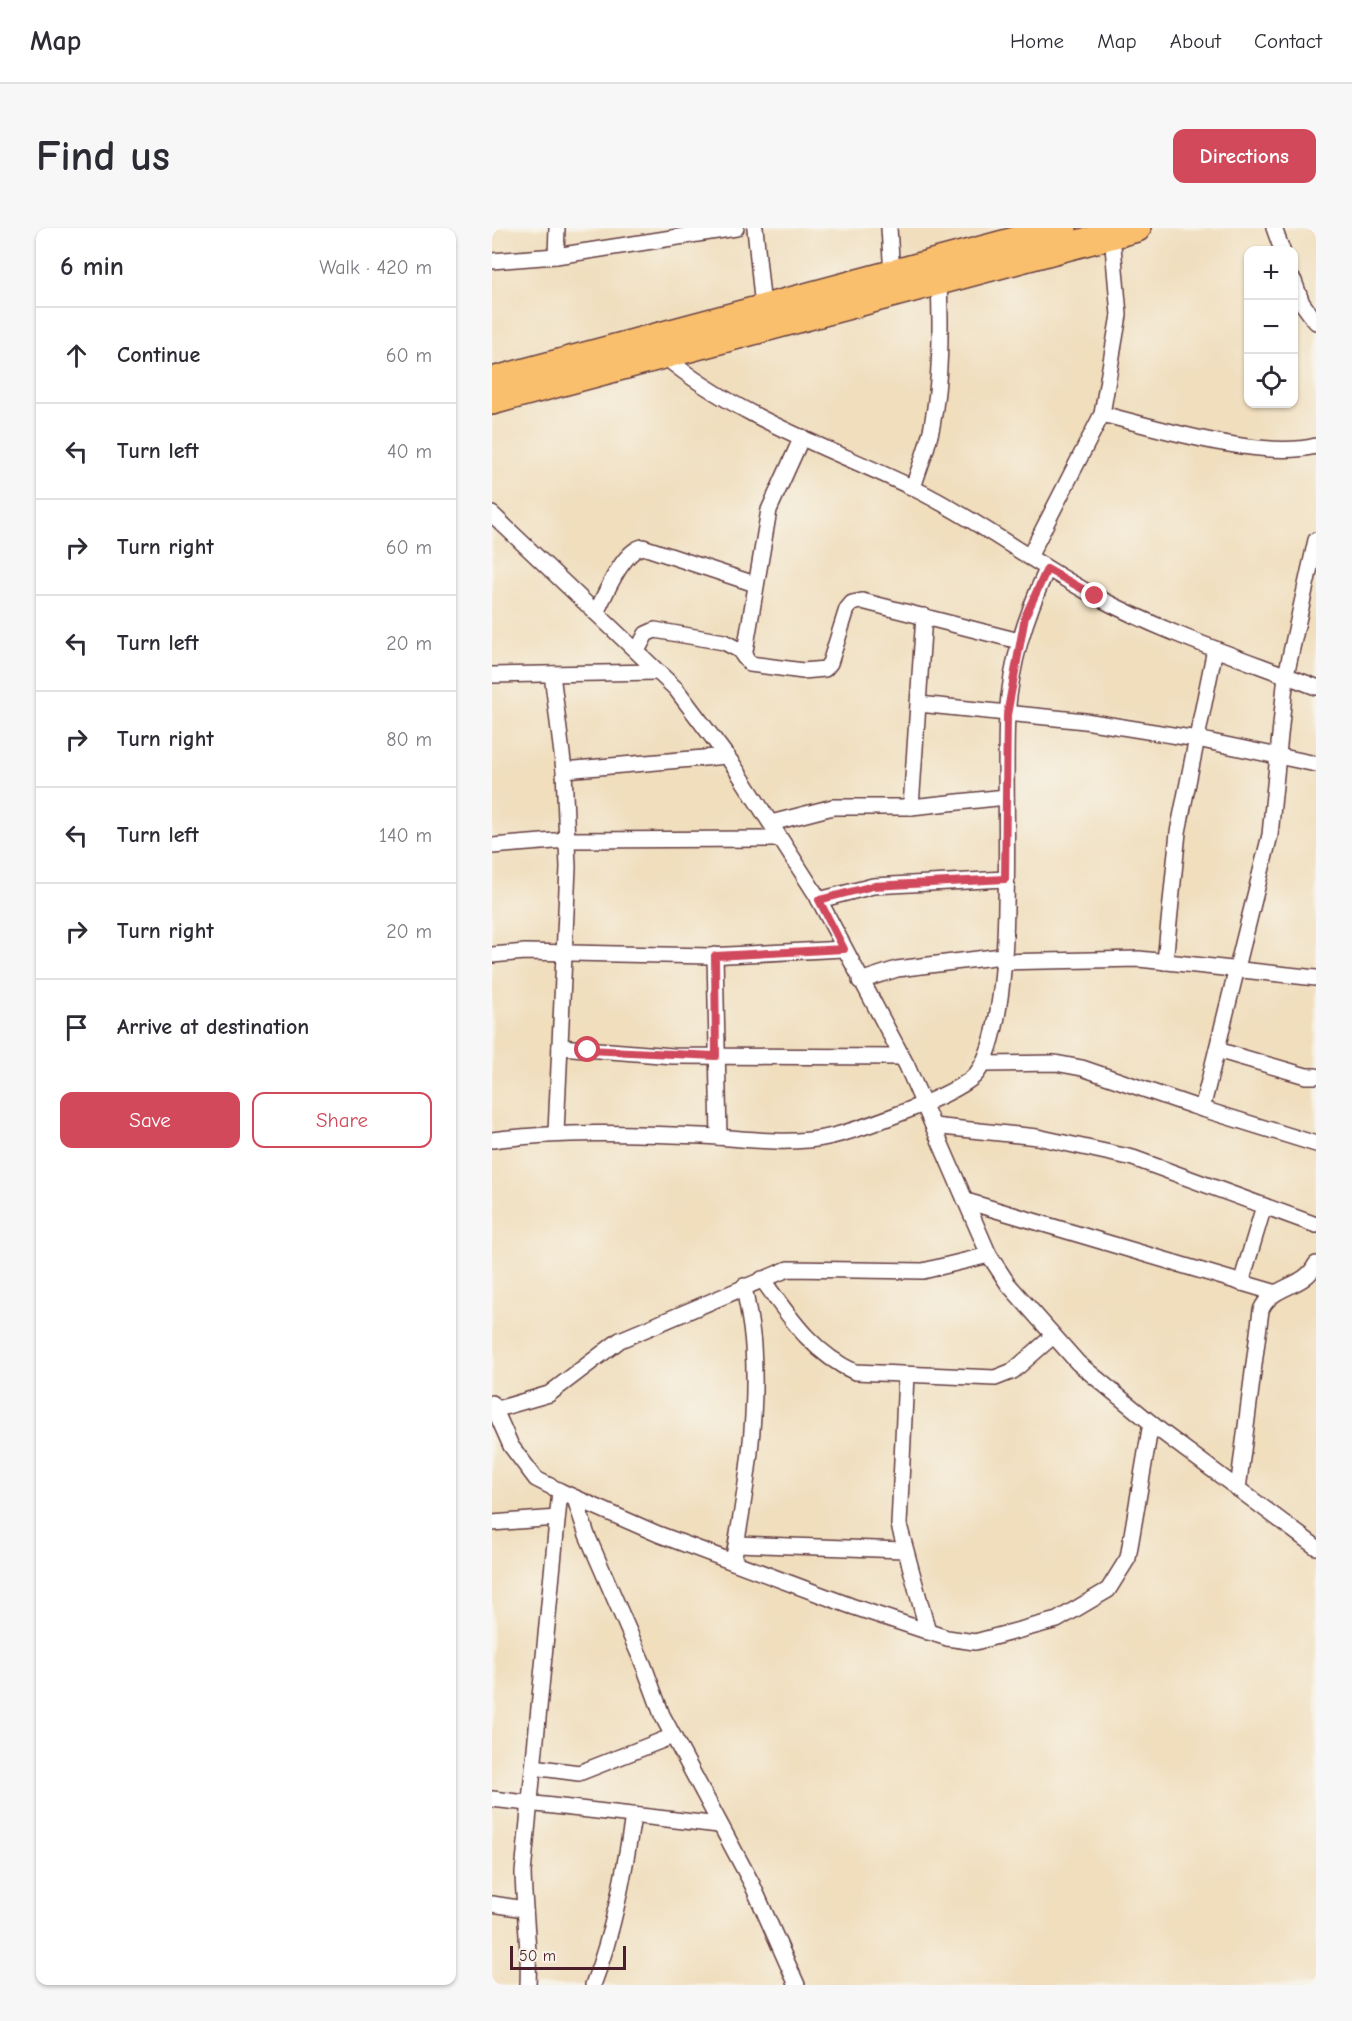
<!DOCTYPE html>
<meta charset="utf-8">
<style>
body{margin:0;font-family:"Comic Neue",sans-serif;background:#f7f7f7;color:#2b2b33}
.controls{position:absolute;right:18px;top:18px;display:grid;overflow:hidden;border-radius:12px;box-shadow:0 2px 4px #0004}
.controls button{width:54px;height:54px;display:grid;place-items:center;padding:0;border:0;border-bottom:2px solid #e1e1e2;background:#fff;color:#2b2b33;font:30px sans-serif}
.scale{position:absolute;left:18px;bottom:15px;width:116px;box-sizing:border-box;padding-left:6px;border:3px solid #4a1f2b;border-top:0;font-size:16px;line-height:21px;white-space:nowrap;color:#4a1f2b;-webkit-text-stroke:4px #f7f3e8;paint-order:stroke}
.stop{position:absolute;width:18px;height:18px;margin:-14px;border:4px solid #d1495b;border-radius:50%;background:#fff}
.stop.end{background:#d1495b;border-color:#fff;box-shadow:0 2px 6px #0008}
.list{margin:0;padding:0;list-style:none}
h2{display:flex;justify-content:space-between;align-items:center;height:78px;margin:0;padding:0 24px;font-size:26px}
h2 small{font-size:20px;font-weight:400;color:#7c7c81}
.list li{display:grid;grid-template-columns:39px 1fr auto;gap:18px;align-items:center;box-sizing:border-box;height:96px;padding:0 24px;border-top:2px solid #e1e1e2}
.list b{display:block;font-size:22px;white-space:nowrap}
.list em{font-size:20px;font-style:normal;color:#7c7c81}
.actions{display:flex;gap:12px;padding:18px 24px}
.actions a{flex:1;padding:14px 0;border:2px solid #d1495b;border-radius:12px;text-align:center;font-size:21px;color:#d1495b}
.actions .main{background:#d1495b;color:#fff}
.icon{flex:none;width:33px;height:33px;fill:none;stroke:currentColor;stroke-width:2;stroke-linecap:round;stroke-linejoin:round}
.map{position:relative;flex:none;width:824px;height:1757px;overflow:hidden;border-radius:12px}
header{display:flex;align-items:center;gap:36px;box-sizing:border-box;height:84px;padding:0 30px;background:#fff;border-bottom:2px solid #e1e1e2}
header strong{font-size:28px}
nav{display:flex;gap:33px;margin-inline-start:auto;font-size:21px}
.intro{display:flex;align-items:center;justify-content:space-between;box-sizing:border-box;height:144px;padding:0 36px}
h1{margin:0;font-size:42px}
.button{padding:15px 27px;border-radius:12px;background:#d1495b;color:#fff;font-size:21px;font-weight:700}
main{display:flex;gap:36px;padding:0 36px}
aside{flex:1;background:#fff;border-radius:12px;box-shadow:0 2px 4px #0004}
.map>svg:first-child{display:block}
.lines{fill:none;stroke-linecap:round;stroke-linejoin:round}
.street-casing{stroke:#633c41;stroke-width:18}
.highway-casing{stroke:#633c41;stroke-width:30}
.street{stroke:#fff;stroke-width:15}
.highway{stroke:#f9bf6d;stroke-width:27}
.route{stroke:#d1495b;stroke-width:8}
</style>
<header>
<strong>Map</strong>
<nav><a>Home</a><a>Map</a><a>About</a><a>Contact</a></nav>
</header>
<div class="intro"><h1>Find us</h1><a class="button">Directions</a></div>
<main>
<aside>
<h2>6 min<small>Walk · 420 m</small></h2>
<ul class="list">
<li><svg class="icon" aria-label="ahead" viewBox="0 0 24 24"><path d="M12 20V5M6 11l6-6 6 6"/></svg><div><b>Continue</b></div><em>60 m</em></li>
<li><svg class="icon" aria-label="left" viewBox="0 0 24 24"><path d="M17 20v-9H6M10 6l-5 5 5 5"/></svg><div><b>Turn left</b></div><em>40 m</em></li>
<li><svg class="icon" aria-label="right" viewBox="0 0 24 24"><path d="M7 20v-9h11M14 6l5 5-5 5"/></svg><div><b>Turn right</b></div><em>60 m</em></li>
<li><svg class="icon" aria-label="left" viewBox="0 0 24 24"><path d="M17 20v-9H6M10 6l-5 5 5 5"/></svg><div><b>Turn left</b></div><em>20 m</em></li>
<li><svg class="icon" aria-label="right" viewBox="0 0 24 24"><path d="M7 20v-9h11M14 6l5 5-5 5"/></svg><div><b>Turn right</b></div><em>80 m</em></li>
<li><svg class="icon" aria-label="left" viewBox="0 0 24 24"><path d="M17 20v-9H6M10 6l-5 5 5 5"/></svg><div><b>Turn left</b></div><em>140 m</em></li>
<li><svg class="icon" aria-label="right" viewBox="0 0 24 24"><path d="M7 20v-9h11M14 6l5 5-5 5"/></svg><div><b>Turn right</b></div><em>20 m</em></li>
<li><svg class="icon" aria-label="arrive" viewBox="0 0 24 24"><path d="M6 21V4h12l-3 4 3 4H6"/></svg><div><b>Arrive at destination</b></div></li>
</ul>
<div class="actions"><a class="main">Save</a><a>Share</a></div>
</aside>
<div class="map">
<svg width="824" height="1757" viewBox="0 0 824 1757">
<rect width="100%" height="100%" fill="#f7f3e8"/>
<filter id="ink" filterUnits="userSpaceOnUse"><feTurbulence type="fractalNoise" baseFrequency=".0167" numOctaves="2"/><feDisplacementMap in="SourceGraphic" scale="12" xChannelSelector="R" yChannelSelector="G"/><feConvolveMatrix kernelMatrix="1 2 1 2 8 2 1 2 1" color-interpolation-filters="sRGB"/></filter>
<filter id="wash" filterUnits="userSpaceOnUse"><feTurbulence type="fractalNoise" baseFrequency=".008" numOctaves="4" result="noise"/><feDisplacementMap in="SourceGraphic" scale="24" xChannelSelector="R" yChannelSelector="G"/><feGaussianBlur stdDeviation="1.35" result="paint"/><feColorMatrix in="noise" values="0 0 0 0 0 0 0 0 0 0 0 0 0 0 0 0 0 1.4 0 .05"/><feComposite in="paint" operator="in"/></filter>
<g filter="url(#wash)">
<rect width="100%" height="100%" fill="#f0debd"/>
</g>
<g filter="url(#ink)">
<g class="lines">
<g class="street-casing">
<g id="street">
<polyline points="263,0 271,80"/>
<polyline points="397,0 400,46"/>
<polyline points="782,0 790,22"/>
<polyline points="64,28 65,0"/>
<polyline points="0,33 64,28 244,0"/>
<polyline points="802,53 810,75 824,94"/>
<path d="M172 128C243 188 338 220 421 260 484 291 540 334 601 367 672 405 749 430 824 459"/>
<path d="M610 186C666 200 769 232 824 218"/>
<path d="M421 260C427 240 436 219 440 198 449 150 449 103 447 55"/>
<polyline points="0,286 184,461 242,538 325,668 415,838 497,1027 516,1056 586,1135 670,1204 824,1319"/>
<polyline points="537,329 610,186 627,87 620,7"/>
<path d="M104 385C113 367 131 322 151 319L263 356"/>
<polyline points="145,423 154,406 163,402 232,414 247,422 258,436 311,443 333,441 338,435 355,381 360,375 370,373 527,413"/>
<polyline points="252,429 277,282 310,209"/>
<polyline points="60,446 72,542 76,639 64,905"/>
<polyline points="0,447 166,444"/>
<polyline points="427,476 593,493 705,511 824,536"/>
<polyline points="72,542 235,528"/>
<polyline points="419,579 432,388"/>
<polyline points="279,595 341,579 419,579 514,569"/>
<polyline points="0,618 75,612 288,611"/>
<polyline points="327,672 381,658 513,651"/>
<polyline points="0,727 33,724 217,728 352,721"/>
<polyline points="223,727 227,909"/>
<polyline points="510,734 647,731 824,750"/>
<polyline points="673,734 686,604 723,421"/>
<polyline points="368,753 405,741 510,728"/>
<polyline points="68,819 181,828 410,829"/>
<polyline points="725,822 814,848 824,848"/>
<polyline points="491,836 563,835 590,840 701,878 824,916"/>
<polyline points="710,881 778,607 794,447 824,312"/>
<polyline points="441,898 545,909 641,930 824,997"/>
<path d="M0 912C70 903 138 905 209 908 250 910 295 918 336 909 364 903 469 866 485 845 528 788 510 568 515 488 519 434 533 390 555 341"/>
<polyline points="474,973 781,1064"/>
<path d="M270 1051C297 1088 320 1125 363 1144L503 1150 521 1143 561 1108"/>
<polyline points="749,1055 772,978"/>
<polyline points="414,1147 407,1297 436,1404"/>
<polyline points="0,1175 19,1218 44,1251 68,1263 166,1306 359,1378 455,1410 483,1414 565,1392 616,1362 636,1330 659,1195"/>
<polyline points="2,1182 57,1166 128,1112 296,1041 431,1043 497,1027"/>
<path d="M746 1261 769 1082C780 1056 812 1061 824 1036"/>
<polyline points="83,1271 95,1307 152,1438 170,1487 260,1656 305,1757"/>
<polyline points="0,1295 65,1290"/>
<polyline points="245,1316 412,1322"/>
<path d="M241 1334C254 1264 266 1189 261 1118 260 1098 255 1078 252 1058"/>
<polyline points="41,1539 87,1545 181,1508"/>
<polyline points="0,1571 227,1597"/>
<polyline points="0,1676 32,1681"/>
<path d="M36 1757C38 1719 32 1683 31 1645L68 1263"/>
<path d="M101 1757C122 1702 132 1646 141 1588"/>
</g>
</g>
<g class="highway-casing">
<g id="highway">
<polyline points="0,153 571,0"/>
<polyline points="0,173 645,0"/>
</g>
</g>
<use href="#street" class="street"/>
<use href="#highway" class="highway"/>
</g>
</g>
<g class="lines" filter="url(#ink)">
<polyline class="route" points="96,822 224,828 223,728 352,721 327,672 381,658 513,651 515,487 533,389 555,341 603,368"/>
</g>
</svg>
<div class="controls">
<button>+</button>
<button>−</button>
<button><svg class="icon" aria-label="locate" viewBox="0 0 24 24"><circle cx="12" cy="12" r="6"/><path d="M12 2v4M12 18v4M2 12h4M18 12h4"/></svg></button>
</div>
<div class="scale">50 m</div>
<div class="stop" style="left:96px;top:822px"></div>
<div class="stop end" style="left:603px;top:368px"></div>
</div>
</main>
